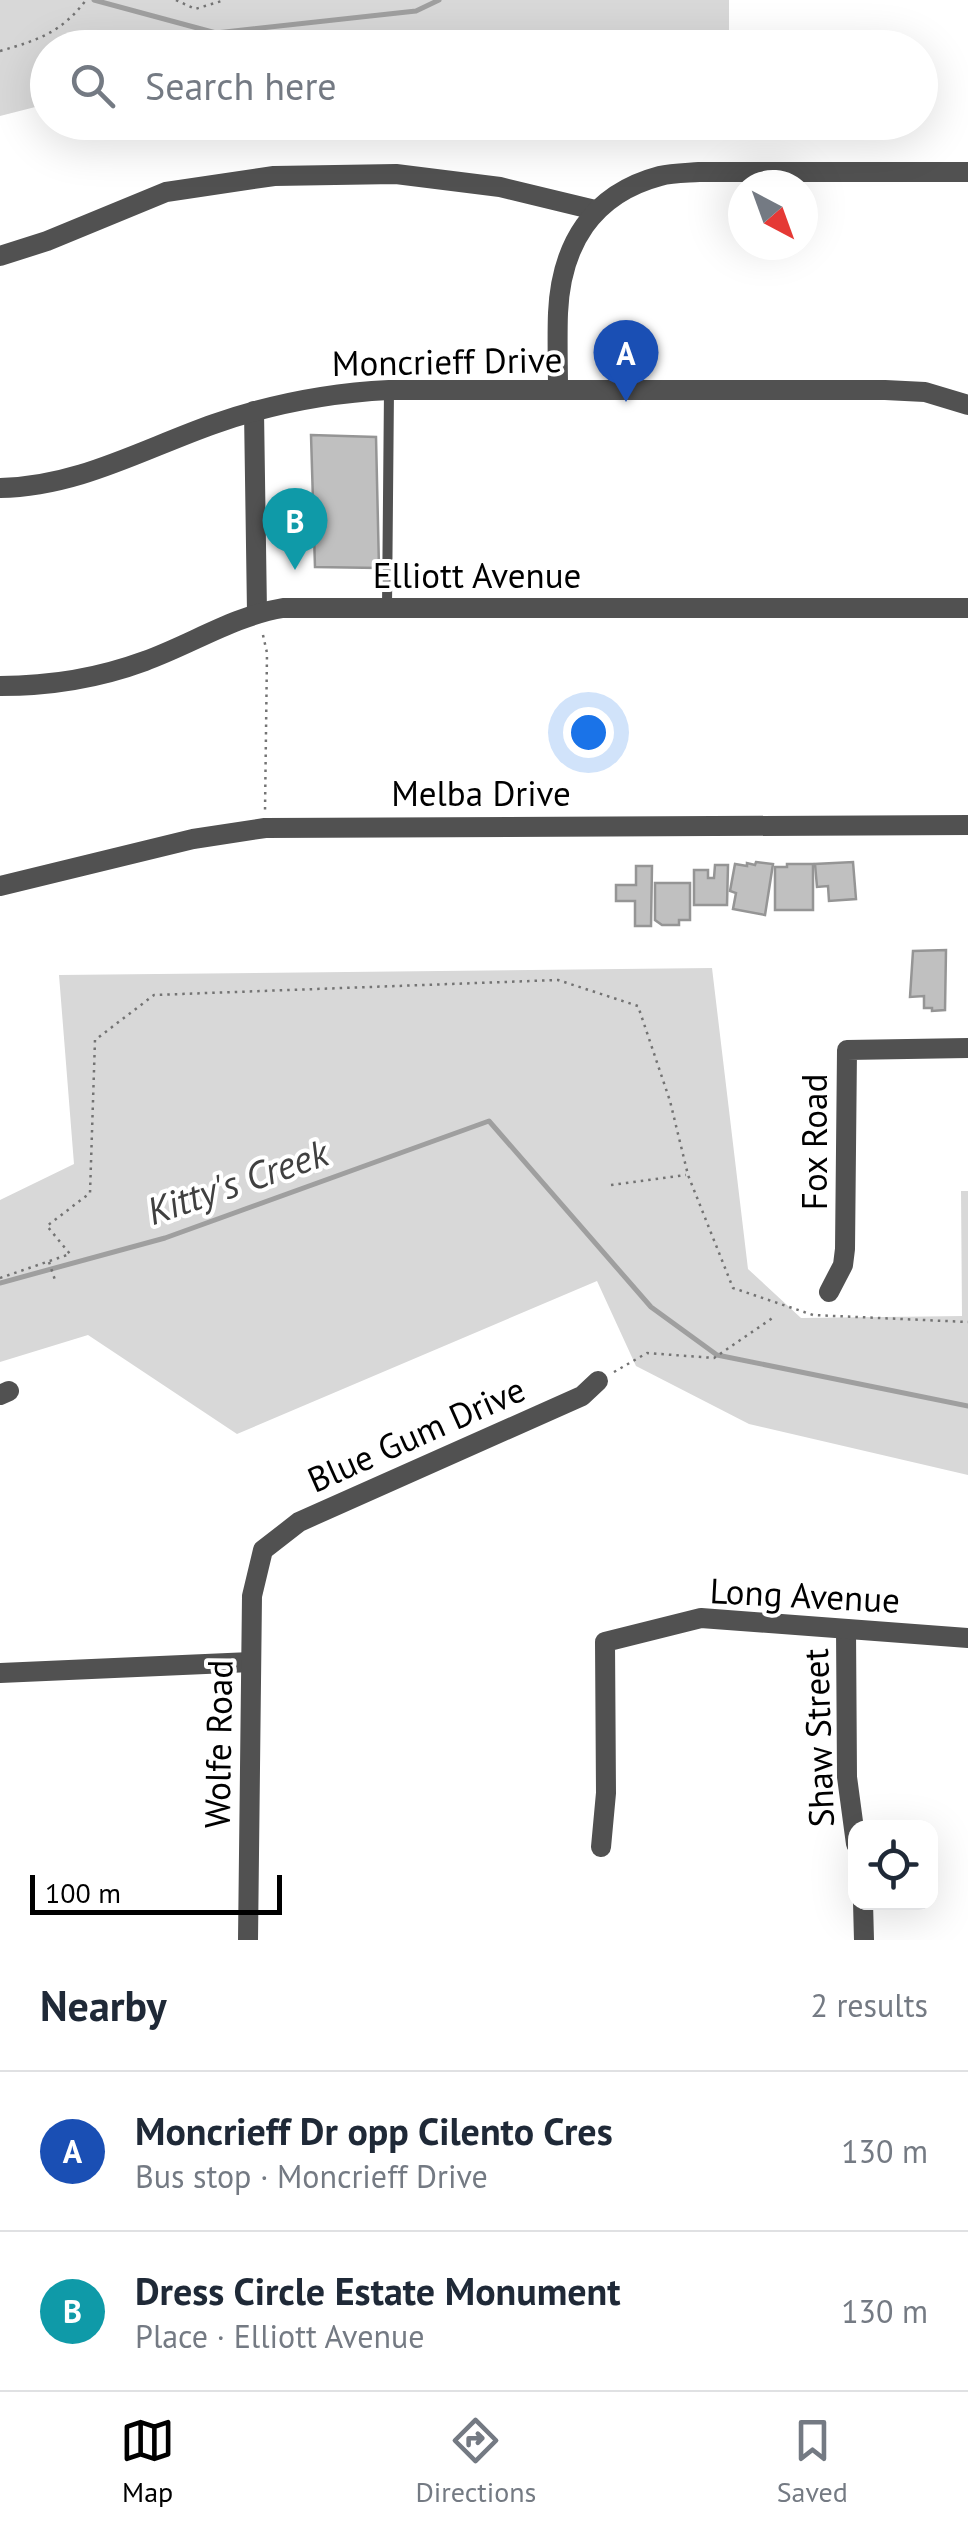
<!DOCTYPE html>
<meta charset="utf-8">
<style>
body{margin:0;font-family:"PT Sans",sans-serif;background:#f2f2f3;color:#1f2937}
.controls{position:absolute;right:30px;bottom:30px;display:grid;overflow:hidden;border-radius:20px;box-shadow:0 10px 40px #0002}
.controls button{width:90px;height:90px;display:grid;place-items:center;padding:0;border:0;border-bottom:2px solid #e0e1e3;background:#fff;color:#1f2937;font:50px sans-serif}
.compass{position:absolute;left:728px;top:170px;width:90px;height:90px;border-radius:50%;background:#fff;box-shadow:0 10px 40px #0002;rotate:139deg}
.scale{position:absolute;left:30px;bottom:25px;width:252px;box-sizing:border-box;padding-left:10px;border:5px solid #000;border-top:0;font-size:28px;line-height:35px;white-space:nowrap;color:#000;-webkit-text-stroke:8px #fff;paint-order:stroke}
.you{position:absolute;left:588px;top:732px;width:35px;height:35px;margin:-25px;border:8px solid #fff;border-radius:50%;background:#1a73e8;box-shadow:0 0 0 15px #1a73e833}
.badge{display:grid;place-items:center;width:65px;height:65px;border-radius:50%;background:#000;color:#fff;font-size:32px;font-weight:700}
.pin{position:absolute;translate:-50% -82px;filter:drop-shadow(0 2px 5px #0008)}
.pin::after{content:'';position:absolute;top:52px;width:35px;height:30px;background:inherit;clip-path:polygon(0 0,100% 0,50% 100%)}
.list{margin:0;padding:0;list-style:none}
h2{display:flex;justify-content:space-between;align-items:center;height:130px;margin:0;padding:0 40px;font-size:42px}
h2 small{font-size:32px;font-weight:400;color:#747a83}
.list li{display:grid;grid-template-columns:65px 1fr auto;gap:30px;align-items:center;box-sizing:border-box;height:160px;padding:0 40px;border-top:2px solid #e0e1e3}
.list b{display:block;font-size:38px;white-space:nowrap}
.list p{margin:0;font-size:32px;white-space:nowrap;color:#747a83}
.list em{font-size:32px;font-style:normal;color:#747a83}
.icon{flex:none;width:55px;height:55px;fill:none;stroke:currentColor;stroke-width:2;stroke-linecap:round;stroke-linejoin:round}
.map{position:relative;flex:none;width:968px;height:1940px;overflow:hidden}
.search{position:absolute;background:#fff;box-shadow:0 10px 40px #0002;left:30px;right:30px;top:30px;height:110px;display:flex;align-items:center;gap:25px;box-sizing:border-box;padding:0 35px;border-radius:55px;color:#747a83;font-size:38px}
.sheet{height:450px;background:#fff}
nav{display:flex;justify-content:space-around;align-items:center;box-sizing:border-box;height:140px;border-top:2px solid #e0e1e3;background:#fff;font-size:28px;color:#747a83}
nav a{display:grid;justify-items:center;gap:5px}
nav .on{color:#000}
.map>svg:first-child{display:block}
.green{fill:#d8d8d8}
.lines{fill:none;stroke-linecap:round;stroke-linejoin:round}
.stream{stroke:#9f9f9f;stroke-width:5}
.building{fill:#c0c0c0;stroke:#959595;stroke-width:2.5}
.path{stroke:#737373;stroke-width:2.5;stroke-dasharray:2.5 5;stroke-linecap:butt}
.service{stroke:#515151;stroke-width:10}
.minor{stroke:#515151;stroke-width:20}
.labels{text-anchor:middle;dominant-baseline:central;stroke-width:8;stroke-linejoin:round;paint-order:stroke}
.street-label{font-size:35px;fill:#000;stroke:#fff}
.water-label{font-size:38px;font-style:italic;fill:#404040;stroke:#fff}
</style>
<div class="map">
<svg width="968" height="1940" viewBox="0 0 968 1940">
<rect width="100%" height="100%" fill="#fff"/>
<g class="green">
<polygon points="0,0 729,0 729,47 48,48 47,104 0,116"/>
<polygon points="712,968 748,1269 801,1318 962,1316 961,1191 968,1191 968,1475 749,1424 636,1366 597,1281 237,1434 88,1335 0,1362 0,1200 74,1164 59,975"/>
</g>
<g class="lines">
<g class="stream">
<polyline points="94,0 216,33 416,11 439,0"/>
<polyline points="0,1283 165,1238 489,1121 651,1307 717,1355 968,1406"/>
</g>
</g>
<g class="building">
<polygon points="311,435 376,437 379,568 315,567"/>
<polygon points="756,862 773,864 765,915 733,909 736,893 730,891 735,864 747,866 747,863 755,865"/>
<polygon points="853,862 856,899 829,901 828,886 817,887 815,864"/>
<polygon points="787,864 813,864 813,910 775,910 775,867 787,867"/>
<polygon points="715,865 728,865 727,905 694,905 694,870 708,870 708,878 714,878"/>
<polygon points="636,866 652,866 651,926 635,926 635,901 616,901 616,885 636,885"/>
<polygon points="655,883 690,883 690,920 679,920 679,925 662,925 655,920"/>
<polygon points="946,950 945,1010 932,1011 932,1008 924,1008 924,996 910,997 913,951"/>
</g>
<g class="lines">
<g class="path">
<polyline points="176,0 195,9 225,0"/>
<path d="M0 51C38 40 61 33 86 0"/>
<polyline points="263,635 267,653 265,811"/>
<polyline points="611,1185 686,1175"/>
<polyline points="49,1262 56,1283"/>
<polyline points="0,1278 70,1254 47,1226 90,1193 95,1040 154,995 558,980 638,1006 670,1101 688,1175 733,1288 813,1315 968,1322"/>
<polyline points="614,1372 647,1353 714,1358 774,1317"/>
</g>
<polyline class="service" points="387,608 389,390"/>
<g class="minor">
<polyline points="0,256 47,241 166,192 274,176 396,174 500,187 595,210"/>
<path d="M558 390C558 365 557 339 558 313 561 245 592 194 660 176 672 173 686 173 699 172H968"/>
<polyline points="254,411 257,612"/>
<path d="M0 488C77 487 143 449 214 424 271 404 328 393 389 390H885L925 392 968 405"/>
<path d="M0 686C49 686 99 678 145 661 192 644 234 616 283 608H968"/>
<polyline points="0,886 193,839 265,828 968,825"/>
<polyline points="829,1292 843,1265 845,1249 847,1050 968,1048"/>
<polyline points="0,1395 9,1391"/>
<polyline points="846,1629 847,1777 856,1844"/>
<polyline points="0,1673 251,1662"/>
<polyline points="601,1847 606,1793 605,1642 701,1618 968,1638"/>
<polyline points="863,1902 864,1940"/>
<polyline points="248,1940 252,1596 263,1550 299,1522 582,1396 598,1381"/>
</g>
</g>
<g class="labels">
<g class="street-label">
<text transform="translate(447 361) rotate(-1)">Moncrieff Drive</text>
<text x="477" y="575">Elliott Avenue</text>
<text x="481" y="793">Melba Drive</text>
<text transform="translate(814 1142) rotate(-90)">Fox Road</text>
<text transform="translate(416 1434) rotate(-24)">Blue Gum Drive</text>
<text transform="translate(805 1595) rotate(3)">Long Avenue</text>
<text transform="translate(818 1738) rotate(-92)">Shaw Street</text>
<text transform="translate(218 1744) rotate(-89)">Wolfe Road</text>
</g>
<g class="water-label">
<text transform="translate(237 1181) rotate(-19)">Kitty's Creek</text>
</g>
</g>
</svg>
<div class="controls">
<button><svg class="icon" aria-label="locate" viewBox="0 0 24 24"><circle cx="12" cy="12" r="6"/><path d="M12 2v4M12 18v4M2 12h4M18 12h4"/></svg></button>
</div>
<svg class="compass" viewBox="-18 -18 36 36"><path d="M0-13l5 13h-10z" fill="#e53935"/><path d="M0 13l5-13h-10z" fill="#747a83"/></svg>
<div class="scale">100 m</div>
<div class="you"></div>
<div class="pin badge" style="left:626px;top:402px;background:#1a4fb4">A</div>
<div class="pin badge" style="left:295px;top:570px;background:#0f9aa8">B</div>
<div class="search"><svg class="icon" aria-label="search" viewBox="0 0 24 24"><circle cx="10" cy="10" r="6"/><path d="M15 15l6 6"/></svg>Search here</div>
</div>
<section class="sheet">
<h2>Nearby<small>2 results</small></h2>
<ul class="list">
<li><span class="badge" style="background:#1a4fb4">A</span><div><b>Moncrieff Dr opp Cilento Cres</b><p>Bus stop · Moncrieff Drive</p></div><em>130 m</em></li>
<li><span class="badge" style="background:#0f9aa8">B</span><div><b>Dress Circle Estate Monument</b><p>Place · Elliott Avenue</p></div><em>130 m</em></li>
</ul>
</section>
<nav>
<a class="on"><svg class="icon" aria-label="map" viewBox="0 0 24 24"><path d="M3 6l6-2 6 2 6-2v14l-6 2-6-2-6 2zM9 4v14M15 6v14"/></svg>Map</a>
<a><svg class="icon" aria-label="directions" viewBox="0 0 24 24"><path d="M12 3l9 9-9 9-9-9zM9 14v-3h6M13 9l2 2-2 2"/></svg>Directions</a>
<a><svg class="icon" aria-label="saved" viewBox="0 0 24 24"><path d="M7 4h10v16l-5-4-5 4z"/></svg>Saved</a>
</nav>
